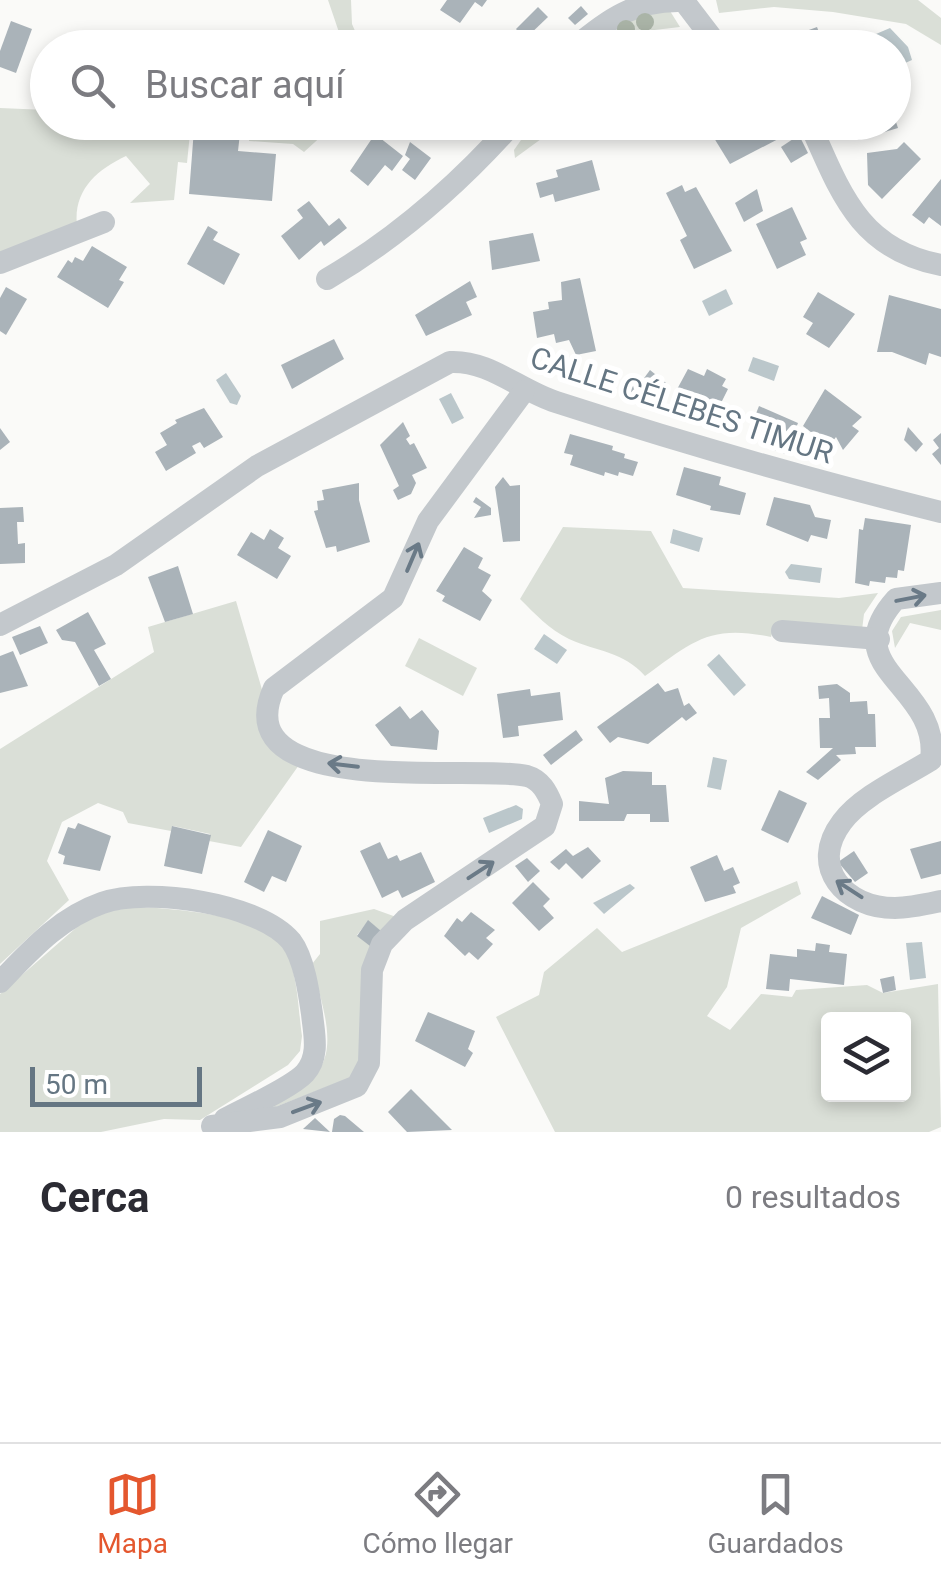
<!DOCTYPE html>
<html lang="es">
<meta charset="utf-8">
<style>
body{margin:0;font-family:Roboto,sans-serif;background:#f7f7f7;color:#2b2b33}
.controls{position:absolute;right:30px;bottom:30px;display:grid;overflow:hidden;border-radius:10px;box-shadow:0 5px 15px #0003}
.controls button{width:90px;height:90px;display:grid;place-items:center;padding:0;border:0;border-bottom:2px solid #e1e1e2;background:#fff;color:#2b2b33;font:50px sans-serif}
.scale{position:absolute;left:30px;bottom:25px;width:172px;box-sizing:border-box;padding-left:10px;border:5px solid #657683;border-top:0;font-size:28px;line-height:35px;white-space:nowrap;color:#657683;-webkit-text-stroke:8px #fff;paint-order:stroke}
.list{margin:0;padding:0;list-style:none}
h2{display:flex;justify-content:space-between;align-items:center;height:130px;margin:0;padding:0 40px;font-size:42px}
h2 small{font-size:32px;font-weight:400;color:#7c7c81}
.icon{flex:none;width:55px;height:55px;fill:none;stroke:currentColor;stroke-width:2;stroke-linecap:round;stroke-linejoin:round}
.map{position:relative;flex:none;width:941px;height:1132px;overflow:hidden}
.search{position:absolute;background:#fff;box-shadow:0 5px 15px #0003;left:30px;right:30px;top:30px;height:110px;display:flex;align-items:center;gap:25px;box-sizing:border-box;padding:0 35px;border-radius:55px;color:#7c7c81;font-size:38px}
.sheet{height:310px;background:#fff}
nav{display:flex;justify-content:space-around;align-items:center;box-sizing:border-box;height:140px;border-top:2px solid #e1e1e2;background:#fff;font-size:28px;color:#7c7c81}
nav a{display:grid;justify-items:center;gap:5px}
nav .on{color:#e4572e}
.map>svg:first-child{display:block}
.green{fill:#dadfd7;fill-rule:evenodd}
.water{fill:#bbc7cb}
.building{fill:#aab3b9}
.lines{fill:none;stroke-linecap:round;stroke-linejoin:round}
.street{stroke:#c3c8cc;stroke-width:22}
.tree{fill:#aab4a7}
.oneway{stroke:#6a7a87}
.labels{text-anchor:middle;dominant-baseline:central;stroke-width:10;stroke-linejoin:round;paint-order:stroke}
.street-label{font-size:30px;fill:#657683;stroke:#fff}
</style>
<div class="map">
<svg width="941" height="1132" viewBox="0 0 941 1132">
<rect width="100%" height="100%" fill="#fafaf8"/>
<g class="green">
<polygon points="328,0 351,0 352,24 362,47 344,47"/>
<polygon points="716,0 918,0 941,18 941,45 906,24 833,12 774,7 719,13"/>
<polygon points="670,11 680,27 646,31 621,47 586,48 629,17"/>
<path d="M0 108 47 110 48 122 191 123 187 163 178 162 174 200 130 203 150 184 126 156C96 170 73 191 77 226L0 258Z"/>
<polygon points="204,123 336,123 304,152 293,144 249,141 248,128"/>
<polygon points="533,123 563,123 515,158 514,150"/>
<path d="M563 527 651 531 683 588 839 598 878 593 864 614 862 630 774 627 771 637C710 624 693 641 645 676 623 651 597 652 569 639 549 629 535 614 520 599Z"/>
<polygon points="236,601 263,693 262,725 299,765 241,847 209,841 210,834 173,826 171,831 128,823 123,812 98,803 62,822 47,861 69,900 0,964 0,749 154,652 148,627"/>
<polygon points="941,610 941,630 910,623 895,648 892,631 901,617"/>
<polygon points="419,638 477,668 463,696 405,666"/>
<path d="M797 881 801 894 741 928 727 987 707 1016 730 1030 761 994 792 997 796 990 867 985 883 993 938 984 941 1127 929 1132H555L496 1017 539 995 544 972 597 928 622 952ZM828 1019H904V1094H828Z"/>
<path d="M135 907C171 908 260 915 282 945 298 966 298 1010 302 1036L300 1051 288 1065 200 1120 164 1119 101 1132H0V994L92 914Z"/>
<path d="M374 909 399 918 383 933 368 921 357 935 372 947 362 1054 352 1077 273 1108 274 1102C288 1092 310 1081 320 1068 338 1041 318 993 312 964L320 954V921Z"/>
</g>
<g class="water">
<polygon points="890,28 908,47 912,60 894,68 894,48 879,47 876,34"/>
<polygon points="726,289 733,304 709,316 702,301"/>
<polygon points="753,357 779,366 774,381 748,371"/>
<polygon points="226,373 241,396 237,405 230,403 216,380"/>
<polygon points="451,393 464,418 452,424 439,399"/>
<polygon points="673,529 703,538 699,552 670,543"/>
<polygon points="791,564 822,568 820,583 789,579 785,572"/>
<polygon points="544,634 567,650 557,664 534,649"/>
<polygon points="719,654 746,685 734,696 707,665"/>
<polygon points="713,757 727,760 721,790 707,787"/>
<polygon points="516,805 523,809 522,819 489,833 483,818"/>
<polygon points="630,884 635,888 604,914 593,903"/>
<polygon points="922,942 926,978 910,980 906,943"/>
</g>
<g class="building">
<polygon points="447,0 487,0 482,7 475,2 460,23 440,10"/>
<polygon points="581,6 588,14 575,25 568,18"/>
<polygon points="538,7 548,17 525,39 516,29"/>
<polygon points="11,21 32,29 16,73 0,67 0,51"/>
<polygon points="817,27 820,35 838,35 843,48 803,48 798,34"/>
<polygon points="710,122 773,123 782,137 730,164 706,125"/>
<polygon points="851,122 896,122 898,128 858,140"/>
<polygon points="194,129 240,133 238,151 276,154 272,201 189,194"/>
<polygon points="375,134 403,156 392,171 385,165 368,186 350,171"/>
<polygon points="799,135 808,153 791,163 781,147"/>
<polygon points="410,142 431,158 415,180 402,170 410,159 405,155"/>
<polygon points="904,142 921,159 882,199 868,185 867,153 897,149"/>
<polygon points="592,160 600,190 555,202 553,194 540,198 536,183 558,177 556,170"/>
<polygon points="941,179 941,226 929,217 924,224 912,215"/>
<polygon points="682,185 685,192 696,187 732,251 694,269 680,240 687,236 666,193"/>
<polygon points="757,189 763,211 744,222 735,203"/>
<polygon points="309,201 329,226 339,218 347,228 324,246 321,241 299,260 281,236 303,218 297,210"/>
<polygon points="792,207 807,239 800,242 806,255 777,269 756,224"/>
<polygon points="208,226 218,232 213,240 240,254 224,285 187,264"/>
<polygon points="533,233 540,261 492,270 489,241"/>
<polygon points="92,246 127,267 119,280 124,282 108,308 57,277 68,260 72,263 75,257 83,261"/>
<polygon points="580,278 596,351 576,355 569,340 556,343 554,334 537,338 533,312 549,309 548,302 562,300 561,282"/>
<polygon points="470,281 477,297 466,302 472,315 426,336 415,315"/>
<polygon points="6,287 27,299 6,335 0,331 0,298"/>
<polygon points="818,292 855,314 829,348 806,334 813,323 803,317"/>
<polygon points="889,295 941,309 941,357 929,353 926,365 892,352 877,352"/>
<polygon points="334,339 344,359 292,389 281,365"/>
<polygon points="688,369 704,376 707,369 726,379 722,386 728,389 721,403 732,408 722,428 691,413 695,403 675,393"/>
<polygon points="650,370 666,383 655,397 639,385"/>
<polygon points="630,385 650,394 644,407 624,398"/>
<polygon points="825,389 862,417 852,426 859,431 843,450 836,437 829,446 803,426"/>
<polygon points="759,406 798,423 786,454 766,447 773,428 753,421"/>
<polygon points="204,408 223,437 204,448 200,442 192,446 196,453 166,471 155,452 167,445 160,433 177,423 175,420"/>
<polygon points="403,422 410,436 406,439 410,445 414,443 427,468 412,475 416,483 411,494 398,500 393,490 399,486 380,445"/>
<polygon points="908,427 923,444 916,452 904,440"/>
<polygon points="0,428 10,442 0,450"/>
<polygon points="941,433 941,465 932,454 939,448 933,440"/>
<polygon points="570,434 613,446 612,450 625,454 624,458 638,462 633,476 619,472 618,476 605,472 604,476 570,465 573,455 564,453"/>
<polygon points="684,467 721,477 719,485 746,493 740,515 710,510 711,506 676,495"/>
<polygon points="503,477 510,486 520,485 520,541 503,542 495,487"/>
<polygon points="359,483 359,500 370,542 337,552 336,546 326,548 314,511 318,510 317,501 324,500 322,490"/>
<polygon points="476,497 491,508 491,515 474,518 481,507 473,502"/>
<polygon points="774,497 810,505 815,517 831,520 827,539 811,535 808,542 766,525"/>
<polygon points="23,507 24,522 17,522 18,544 25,543 25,563 0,564 0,508"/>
<polygon points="865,518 911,525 904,571 898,570 897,578 886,577 885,583 870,581 869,586 855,583 859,529 863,530"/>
<polygon points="270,529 284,538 278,548 291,556 277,579 237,555 251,532 264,540"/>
<polygon points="464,547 483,558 478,568 491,575 482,591 492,600 480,621 442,601 445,596 436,591"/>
<polygon points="178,566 193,614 165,622 148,577"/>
<polygon points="88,612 106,644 94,650 111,679 99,686 75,642 62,640 56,630"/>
<polygon points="40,626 48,643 20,655 12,637"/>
<polygon points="13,651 28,686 0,693 0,656"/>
<polygon points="658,683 665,692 678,688 684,706 689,703 697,713 686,721 682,717 648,744 618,737 610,743 597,727"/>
<polygon points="837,684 850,693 850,702 867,701 868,714 875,714 876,747 855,747 856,754 836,755 841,760 818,780 806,772 833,748 820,748 819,718 830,718 829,698 819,699 818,686"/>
<polygon points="530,689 531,696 560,692 563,720 518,726 519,736 503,738 497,694"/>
<polygon points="400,706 410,719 422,710 439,731 437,750 391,746 375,725"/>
<polygon points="576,730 583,740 551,765 543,755"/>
<polygon points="623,771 652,772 652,785 666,785 669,822 650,822 650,814 627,814 624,821 579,821 579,801 609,804 605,778"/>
<polygon points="779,790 807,803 788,843 761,830"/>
<polygon points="78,823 111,836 100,871 63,864 65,856 58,853 68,827 75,829"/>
<polygon points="172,826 211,835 202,874 164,866"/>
<polygon points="268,830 302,846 286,882 272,876 264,892 244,882"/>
<polygon points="941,841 941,874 921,879 910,849"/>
<polygon points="380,842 388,859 397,855 400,861 421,852 435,882 402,898 398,890 382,898 360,851"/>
<polygon points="588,847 601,861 582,879 566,863 559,870 550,862 566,849 573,856"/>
<polygon points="854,851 868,873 855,882 838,862"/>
<polygon points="717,855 724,871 733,867 740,883 733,886 736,893 705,902 690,867"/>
<polygon points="527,858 540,871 528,882 515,866"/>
<polygon points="533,882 550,899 543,906 554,918 539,931 512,903"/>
<polygon points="822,896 859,915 851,935 811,918"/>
<polygon points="471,912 495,930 486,938 493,944 478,960 469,952 465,956 444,936 457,918 462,922"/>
<polygon points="368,920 381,931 370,946 357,936"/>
<polygon points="816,943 830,945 829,952 847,954 844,985 790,979 789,991 766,989 770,954 797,957 797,949 815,951"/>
<polygon points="894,976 896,990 883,993 880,979"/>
<polygon points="428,1012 475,1031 468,1049 473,1053 465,1067 415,1041"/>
<polygon points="411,1089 452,1130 407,1132 388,1112"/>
<polygon points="340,1115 345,1116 364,1132 332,1132 334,1119"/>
<polygon points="315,1118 330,1132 303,1129"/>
</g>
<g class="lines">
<g class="street">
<polyline points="683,0 712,38 730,48"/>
<path d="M574 48C608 19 635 0 681 1"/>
<path d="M809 122C840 191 858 249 941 265"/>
<polyline points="0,263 104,222"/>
<path d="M327 279C397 238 460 183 514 122"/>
<path d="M941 593 896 599C833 669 941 685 931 760 904 777 861 796 842 822 808 867 845 908 895 908 910 908 927 904 941 901"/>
<path d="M0 625 116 565 257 466 450 362C489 360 519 390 556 402 683 443 811 480 941 512"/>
<polyline points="782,631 879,639"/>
<path d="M0 982C30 951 59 918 102 903 148 887 259 903 291 941 304 958 309 993 312 1014 314 1034 320 1056 305 1073 291 1088 245 1108 225 1119"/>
<path d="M212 1126 280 1117 357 1086 369 1063 372 970 382 944 405 920 545 826 552 804C547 792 541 780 527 776 475 764 223 801 274 688L393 598 428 521 524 391"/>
</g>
</g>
<g class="tree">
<circle cx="645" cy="22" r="9"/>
<circle cx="626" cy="29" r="9"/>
</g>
<defs><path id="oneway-shaft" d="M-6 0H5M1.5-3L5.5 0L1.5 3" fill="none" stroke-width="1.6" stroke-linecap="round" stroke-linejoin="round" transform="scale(2.5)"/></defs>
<g class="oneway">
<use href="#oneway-shaft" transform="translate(413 557) rotate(-67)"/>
<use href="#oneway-shaft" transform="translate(911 598) rotate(-11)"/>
<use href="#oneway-shaft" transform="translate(343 765) rotate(-173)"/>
<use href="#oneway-shaft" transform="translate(481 870) rotate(-33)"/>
<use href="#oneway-shaft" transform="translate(849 889) rotate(-147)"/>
<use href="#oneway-shaft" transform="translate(307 1107) rotate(-20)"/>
</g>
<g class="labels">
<g class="street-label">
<text transform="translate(682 405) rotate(18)">CALLE CÉLEBES TIMUR</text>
</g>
</g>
</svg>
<div class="controls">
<button><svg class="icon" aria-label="layers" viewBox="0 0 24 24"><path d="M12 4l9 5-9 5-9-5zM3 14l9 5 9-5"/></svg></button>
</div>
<div class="scale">50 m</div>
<div class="search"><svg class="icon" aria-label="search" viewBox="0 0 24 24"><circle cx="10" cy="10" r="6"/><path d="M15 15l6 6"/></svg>Buscar aquí</div>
</div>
<section class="sheet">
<h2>Cerca<small>0 resultados</small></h2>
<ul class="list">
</ul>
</section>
<nav>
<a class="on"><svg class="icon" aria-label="map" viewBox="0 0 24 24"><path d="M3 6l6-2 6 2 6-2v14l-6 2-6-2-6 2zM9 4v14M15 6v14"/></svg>Mapa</a>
<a><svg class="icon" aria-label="directions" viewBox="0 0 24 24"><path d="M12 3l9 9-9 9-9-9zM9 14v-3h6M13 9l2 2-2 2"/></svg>Cómo llegar</a>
<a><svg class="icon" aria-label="saved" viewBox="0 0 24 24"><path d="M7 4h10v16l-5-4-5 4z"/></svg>Guardados</a>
</nav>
